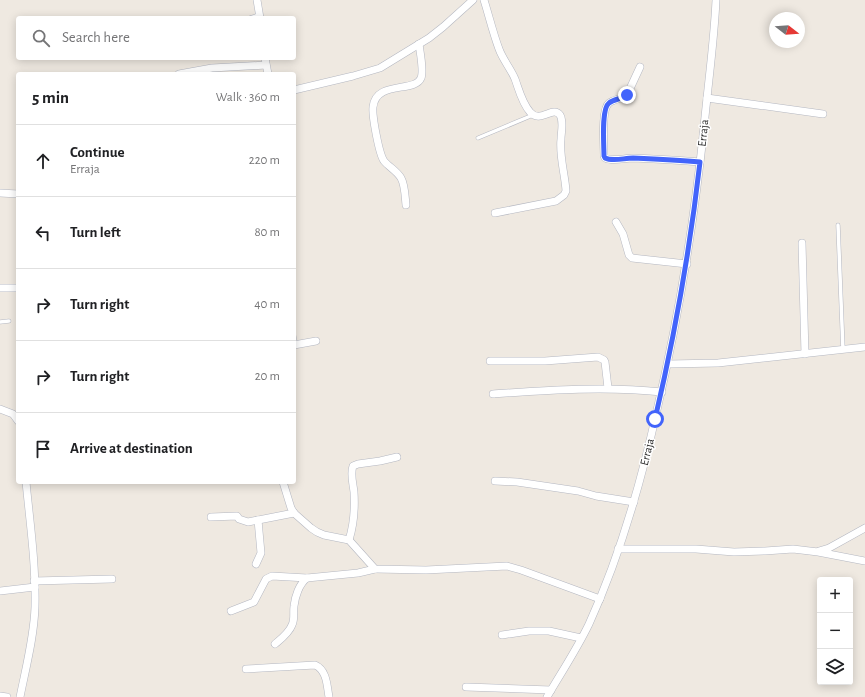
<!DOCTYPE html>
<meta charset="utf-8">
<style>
body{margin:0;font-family:"Alegreya Sans",sans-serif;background:#f2f2f2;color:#202124}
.controls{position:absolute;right:12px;bottom:12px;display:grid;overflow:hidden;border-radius:4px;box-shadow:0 2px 10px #0003}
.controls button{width:36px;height:36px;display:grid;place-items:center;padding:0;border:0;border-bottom:1px solid #e0e0e0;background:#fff;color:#202124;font:20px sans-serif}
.compass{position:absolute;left:769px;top:12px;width:36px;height:36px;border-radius:50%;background:#fff;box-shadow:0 2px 10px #0003;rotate:107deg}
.stop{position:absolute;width:12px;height:12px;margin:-9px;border:3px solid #4264fb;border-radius:50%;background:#fff}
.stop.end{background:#4264fb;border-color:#fff;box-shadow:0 1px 4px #0008}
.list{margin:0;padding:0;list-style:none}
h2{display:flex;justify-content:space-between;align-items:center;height:52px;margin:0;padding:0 16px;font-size:17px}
h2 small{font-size:13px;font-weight:400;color:#757577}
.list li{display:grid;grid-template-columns:26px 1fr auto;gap:12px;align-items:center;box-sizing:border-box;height:72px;padding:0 16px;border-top:1px solid #e0e0e0}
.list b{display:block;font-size:15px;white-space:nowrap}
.list p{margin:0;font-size:13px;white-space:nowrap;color:#757577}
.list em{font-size:13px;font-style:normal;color:#757577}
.icon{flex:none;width:22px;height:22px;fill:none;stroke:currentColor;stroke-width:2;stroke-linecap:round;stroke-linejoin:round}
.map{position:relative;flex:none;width:865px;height:697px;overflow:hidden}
.search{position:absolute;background:#fff;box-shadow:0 2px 10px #0003;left:16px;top:16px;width:280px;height:44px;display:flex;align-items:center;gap:10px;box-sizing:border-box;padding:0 14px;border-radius:4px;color:#757577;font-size:15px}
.panel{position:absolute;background:#fff;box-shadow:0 2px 10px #0003;left:16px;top:72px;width:280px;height:412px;border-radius:4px}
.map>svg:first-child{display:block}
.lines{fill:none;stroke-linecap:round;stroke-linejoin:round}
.lane-casing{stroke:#b4b7c1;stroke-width:4.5}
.street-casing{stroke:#b4b7c1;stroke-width:8}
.lane{stroke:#fff;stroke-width:3.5}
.street{stroke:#fff;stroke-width:7}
.route{stroke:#4264fb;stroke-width:5}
.labels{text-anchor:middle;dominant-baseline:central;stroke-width:3;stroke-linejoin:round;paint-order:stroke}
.street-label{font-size:12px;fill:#2e2e2e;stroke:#fff}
</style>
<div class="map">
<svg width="865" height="697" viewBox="0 0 865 697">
<rect width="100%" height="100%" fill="#efe9e1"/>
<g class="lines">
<g class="lane-casing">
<g id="lane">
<polyline points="250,18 259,15"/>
<polyline points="478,138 533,115"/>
<polyline points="838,225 843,350"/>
<polyline points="0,322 9,321"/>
<polyline points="294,336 295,344"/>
</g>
</g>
<g class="street-casing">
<g id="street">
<polyline points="257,0 260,18"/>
<path d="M484 0C489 16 493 33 499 49 503 60 511 69 515 79 519 90 522 103 530 112 540 124 553 105 560 115 564 122 561 132 561 139 559 156 565 174 566 191L564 195 556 201 495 213"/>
<polyline points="265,58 268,74"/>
<path d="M640 67 627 95C622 99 614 99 609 103 601 109 604 145 604 156L605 158C613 162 624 158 633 158 656 159 678 160 700 162"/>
<polyline points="179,74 212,68 266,65"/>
<polyline points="294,90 353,76 380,68 429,38 443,27 473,0"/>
<polyline points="707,98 823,114"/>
<polyline points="0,193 18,194"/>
<path d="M406 205C405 196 405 185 401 178 397 171 389 167 384 161 379 154 372 116 373 107 376 80 415 93 421 78 424 71 420 52 419 44"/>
<polyline points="616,222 623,234 629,255 632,258 687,264"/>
<polyline points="802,243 805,354"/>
<polyline points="0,288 18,288"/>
<polyline points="294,345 316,341"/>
<polyline points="490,361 545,361 598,357 604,360 605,362 608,388"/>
<polyline points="669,364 718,363 865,347"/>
<path d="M493 394C550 390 605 386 662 392"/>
<polyline points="0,409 13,414 18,421"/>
<polyline points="495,481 517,482 578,491 596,496 634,502"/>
<polyline points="283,482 291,508 294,513 311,528 317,532 324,535 349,540 375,569 426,570 507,566 521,570 600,599"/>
<polyline points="211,517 237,516 239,519 248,522 294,513"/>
<path d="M349 540C354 524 355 508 354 492 353 483 350 474 353 466L358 464 380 461 397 457"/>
<polyline points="618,549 696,549 734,552 765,551 793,549 818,552 865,561"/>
<polyline points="819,551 829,548 865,528"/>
<polyline points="256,564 261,553 258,520"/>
<polyline points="34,581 112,579"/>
<polyline points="0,591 35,587"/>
<polyline points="231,611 254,602 266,579 272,576 307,578"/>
<polyline points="502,635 529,631 549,631 581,638"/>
<path d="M275 644C281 639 289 633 292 625 295 619 293 613 294 606 295 597 299 584 307 578L358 573 375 569"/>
<path d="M246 669 315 665C327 670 327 686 329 697"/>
<polyline points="466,687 551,690"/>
<polyline points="0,696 7,697"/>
<path d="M20 697C26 667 34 637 35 607 36 565 30 523 26 482"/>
<path d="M547 697C561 673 577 649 589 624 620 556 641 483 657 410 679 316 694 222 704 127 708 84 714 43 716 0"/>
</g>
</g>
<use href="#lane" class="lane"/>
<use href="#street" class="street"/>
</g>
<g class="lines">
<path class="route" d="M627 95C622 99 614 99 609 103 601 109 604 145 604 156L605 158C613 162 624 158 633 158 656 159 678 160 700 162 690 249 675 334 655 419"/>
</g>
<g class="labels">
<g class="street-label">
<text transform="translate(703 133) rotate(-84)">Erraja</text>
<text transform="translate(647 452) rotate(-76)">Erraja</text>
</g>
</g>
</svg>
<div class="controls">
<button>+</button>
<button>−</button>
<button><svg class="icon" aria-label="layers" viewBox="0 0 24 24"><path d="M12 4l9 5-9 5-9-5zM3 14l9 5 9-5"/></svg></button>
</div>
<svg class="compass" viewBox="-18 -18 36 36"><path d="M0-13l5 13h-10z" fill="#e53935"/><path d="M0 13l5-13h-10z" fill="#757577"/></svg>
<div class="stop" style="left:655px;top:419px"></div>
<div class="stop end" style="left:627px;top:95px"></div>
<div class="search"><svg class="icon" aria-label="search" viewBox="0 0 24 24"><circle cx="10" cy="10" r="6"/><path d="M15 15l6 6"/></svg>Search here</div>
<section class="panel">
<h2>5 min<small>Walk · 360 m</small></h2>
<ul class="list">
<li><svg class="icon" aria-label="ahead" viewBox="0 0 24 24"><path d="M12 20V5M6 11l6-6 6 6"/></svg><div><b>Continue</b><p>Erraja</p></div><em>220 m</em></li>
<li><svg class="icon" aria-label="left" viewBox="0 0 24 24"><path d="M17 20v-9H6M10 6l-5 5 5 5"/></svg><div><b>Turn left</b></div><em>80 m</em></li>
<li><svg class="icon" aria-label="right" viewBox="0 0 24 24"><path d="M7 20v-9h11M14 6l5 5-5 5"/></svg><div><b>Turn right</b></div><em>40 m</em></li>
<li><svg class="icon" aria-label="right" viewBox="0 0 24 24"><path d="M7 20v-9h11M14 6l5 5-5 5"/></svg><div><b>Turn right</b></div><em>20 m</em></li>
<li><svg class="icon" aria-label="arrive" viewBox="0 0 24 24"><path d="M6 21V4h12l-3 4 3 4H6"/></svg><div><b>Arrive at destination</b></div></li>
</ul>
</section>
</div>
